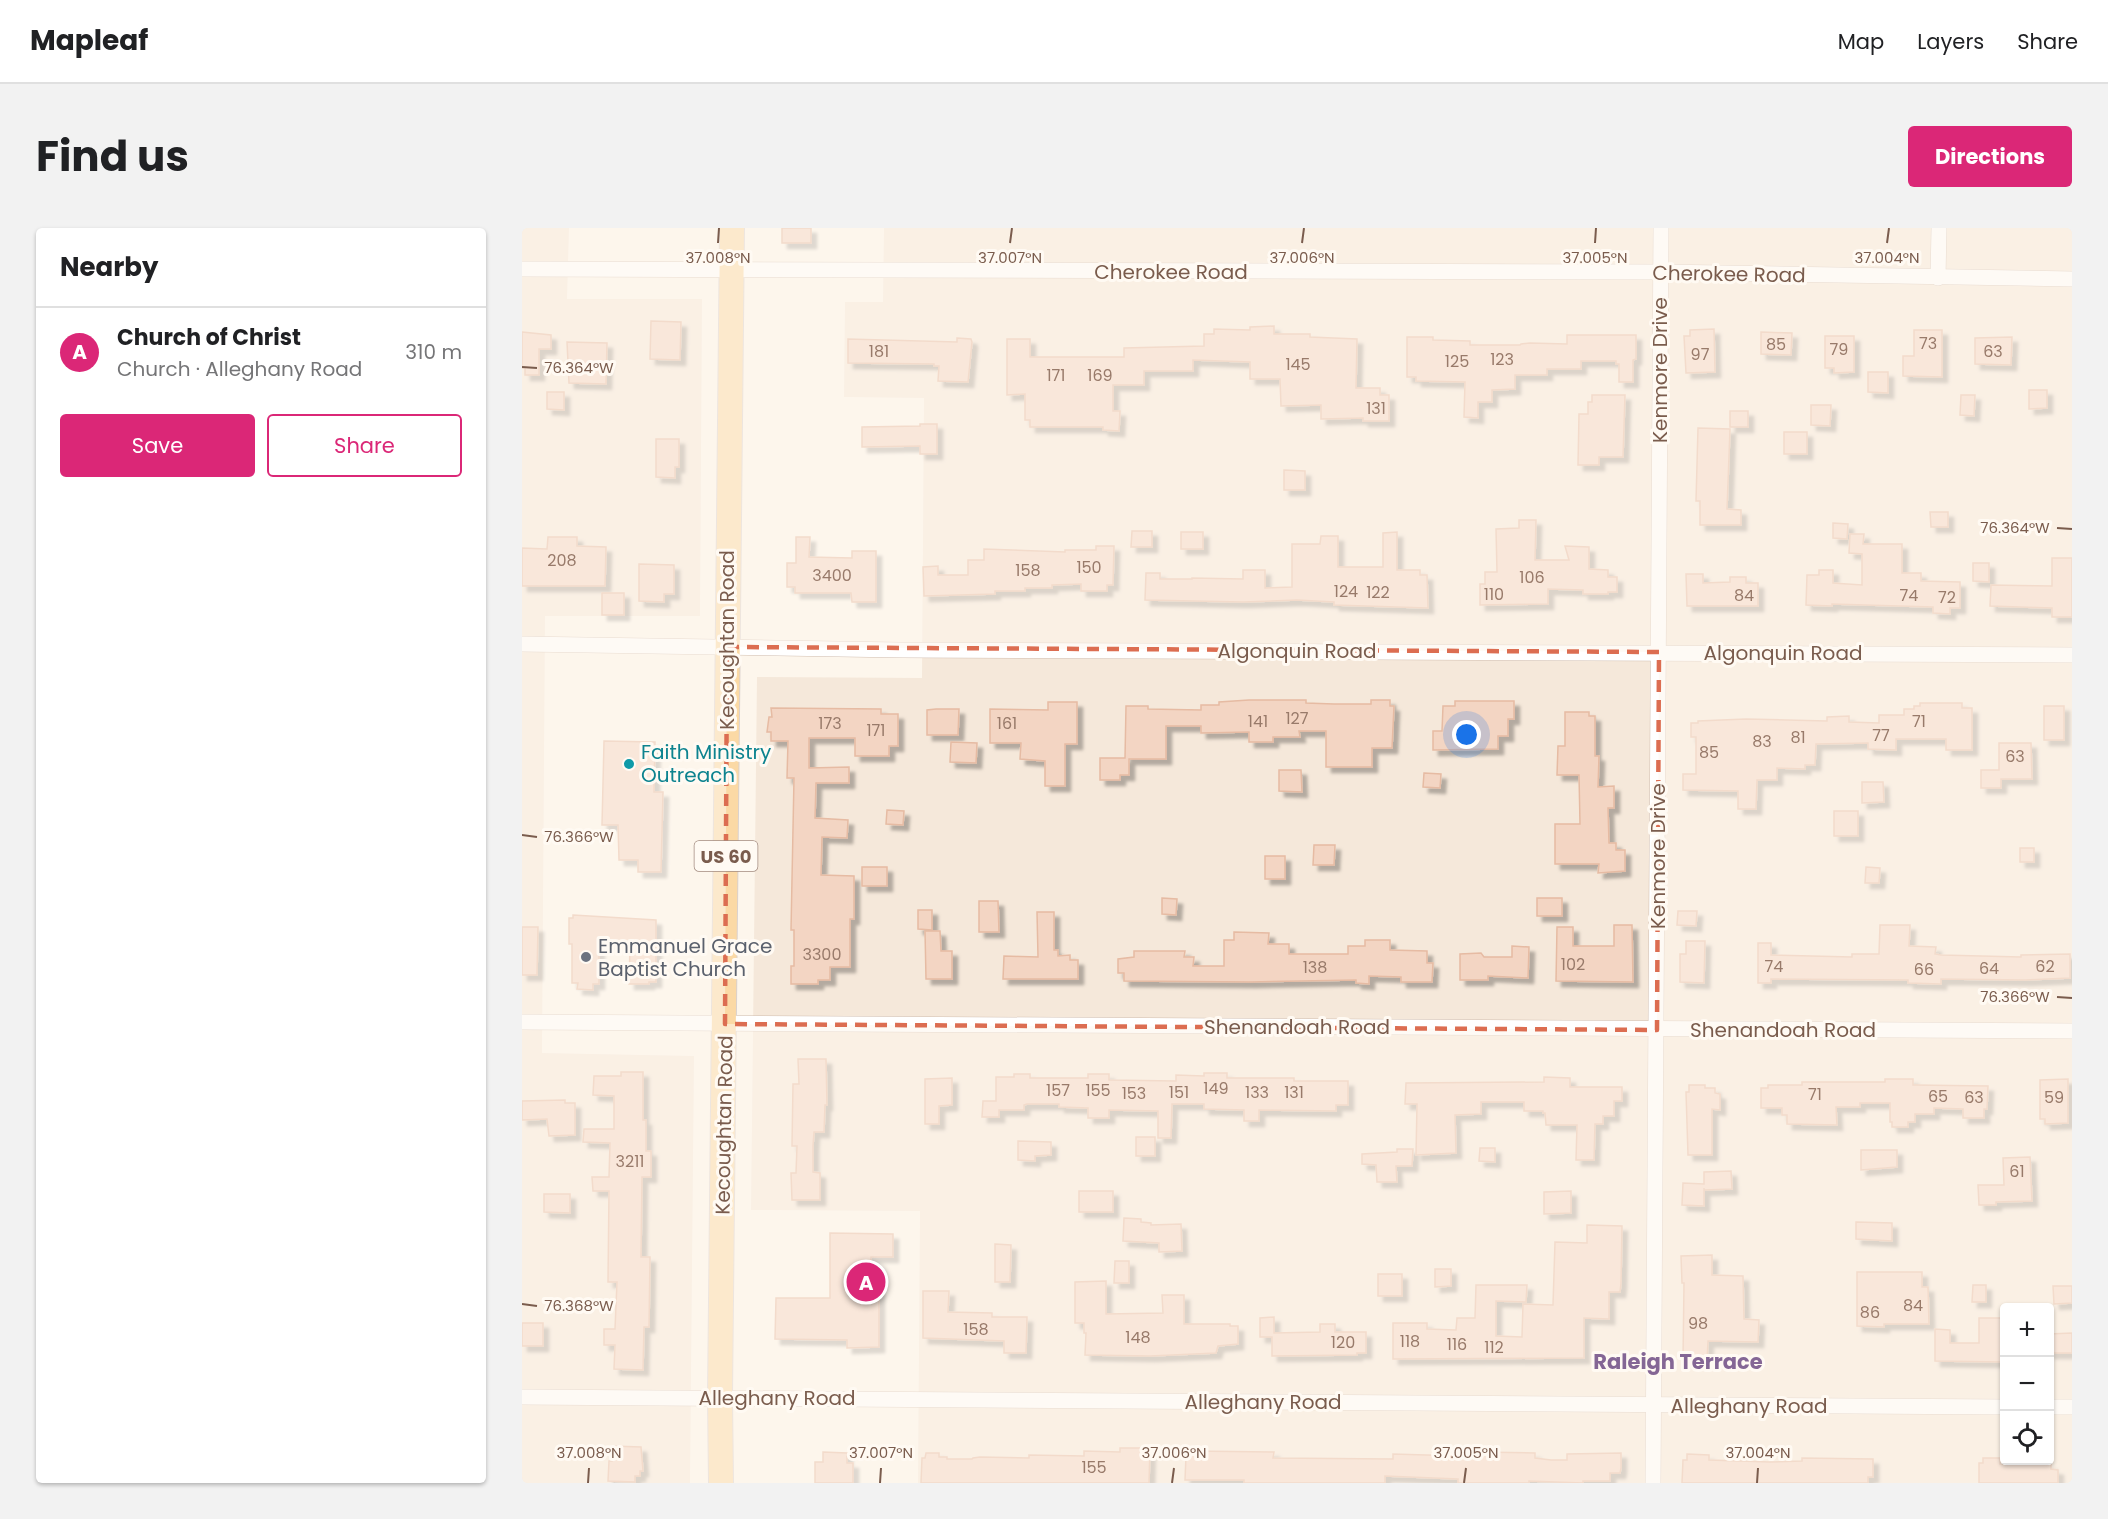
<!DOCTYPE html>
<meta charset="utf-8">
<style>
body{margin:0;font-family:Poppins,sans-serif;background:#f2f2f2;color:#202124}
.controls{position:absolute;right:18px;bottom:18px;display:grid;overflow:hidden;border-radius:6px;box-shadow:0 2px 4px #0004}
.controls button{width:54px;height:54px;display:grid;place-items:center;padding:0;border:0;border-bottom:2px solid #e0e0e0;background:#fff;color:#202124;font:30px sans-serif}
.you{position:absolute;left:945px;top:507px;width:21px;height:21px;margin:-15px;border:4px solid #fff;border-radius:50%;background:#1a73e8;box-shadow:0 0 0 9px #1a73e833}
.badge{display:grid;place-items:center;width:39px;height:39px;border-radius:50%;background:#db2777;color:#fff;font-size:20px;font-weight:700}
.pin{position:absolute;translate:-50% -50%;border:3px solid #fff;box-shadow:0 2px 6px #0006}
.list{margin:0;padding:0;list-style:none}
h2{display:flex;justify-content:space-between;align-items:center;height:78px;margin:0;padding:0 24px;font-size:26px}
h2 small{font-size:20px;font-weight:400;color:#757577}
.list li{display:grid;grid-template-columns:39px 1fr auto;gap:18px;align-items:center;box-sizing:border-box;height:90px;padding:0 24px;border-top:2px solid #e0e0e0}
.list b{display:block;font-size:22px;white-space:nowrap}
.list p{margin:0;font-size:20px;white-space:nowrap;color:#757577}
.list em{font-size:20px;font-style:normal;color:#757577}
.actions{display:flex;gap:12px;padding:18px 24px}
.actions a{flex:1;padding:14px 0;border:2px solid #db2777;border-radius:6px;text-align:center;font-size:21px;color:#db2777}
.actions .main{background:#db2777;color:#fff}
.icon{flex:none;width:33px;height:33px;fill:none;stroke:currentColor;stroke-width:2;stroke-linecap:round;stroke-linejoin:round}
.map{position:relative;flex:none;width:1550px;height:1255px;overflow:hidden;border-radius:6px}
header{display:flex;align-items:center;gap:36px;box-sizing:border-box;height:84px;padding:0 30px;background:#fff;border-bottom:2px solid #e0e0e0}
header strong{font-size:28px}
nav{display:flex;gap:33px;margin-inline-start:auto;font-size:21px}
.intro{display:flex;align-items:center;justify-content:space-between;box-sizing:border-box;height:144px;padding:0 36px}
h1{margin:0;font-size:42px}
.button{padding:15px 27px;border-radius:6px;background:#db2777;color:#fff;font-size:21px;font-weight:700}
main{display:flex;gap:36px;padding:0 36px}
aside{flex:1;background:#fff;border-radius:6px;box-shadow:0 2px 4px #0004}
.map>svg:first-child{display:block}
.residential{fill:#f5e8da;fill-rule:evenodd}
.building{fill:#f3d5c3;stroke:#e6bba3;stroke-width:1.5;filter:url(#shadow)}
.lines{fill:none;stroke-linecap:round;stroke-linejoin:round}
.minor-casing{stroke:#d1beb0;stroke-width:16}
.primary-casing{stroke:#dad1cd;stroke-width:26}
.minor{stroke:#fff;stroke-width:15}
.primary{stroke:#fbd9a5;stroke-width:24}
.marked{fill:none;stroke:#dc6d51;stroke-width:4.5;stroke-dasharray:12 8;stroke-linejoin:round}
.ticks{fill:none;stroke:#7a5c4d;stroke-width:2}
.culture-dot{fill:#0f9aa8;stroke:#fffaf3;stroke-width:2}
.worship-dot{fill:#6b7280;stroke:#fffaf3;stroke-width:2}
.labels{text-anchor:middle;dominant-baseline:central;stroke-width:6;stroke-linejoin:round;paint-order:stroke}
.number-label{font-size:16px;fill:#987a6a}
.shield{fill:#fffaf3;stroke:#a28b7f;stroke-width:1.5}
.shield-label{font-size:18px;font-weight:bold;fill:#7a5c4d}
.street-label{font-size:20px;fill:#7a5c4d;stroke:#fffaf3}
.culture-label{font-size:20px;fill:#0d838f;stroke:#fffaf3;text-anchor:start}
.worship-label{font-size:20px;fill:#5b616d;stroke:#fffaf3;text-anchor:start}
.neighbourhood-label{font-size:21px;font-weight:bold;fill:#846695;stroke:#fffaf3}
.ticks-label{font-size:15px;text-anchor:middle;fill:#7a5c4d;stroke:#fffaf3;stroke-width:6;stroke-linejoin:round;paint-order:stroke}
</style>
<header>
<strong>Mapleaf</strong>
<nav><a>Map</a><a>Layers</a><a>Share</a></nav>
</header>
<div class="intro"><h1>Find us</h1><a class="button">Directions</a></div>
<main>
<aside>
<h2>Nearby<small></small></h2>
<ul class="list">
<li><span class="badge">A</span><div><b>Church of Christ</b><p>Church · Alleghany Road</p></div><em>310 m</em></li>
</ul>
<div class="actions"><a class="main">Save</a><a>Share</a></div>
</aside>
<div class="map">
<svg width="1550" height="1255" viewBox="0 0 1550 1255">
<defs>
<filter id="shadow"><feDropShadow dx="5.5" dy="5.5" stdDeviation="1.5" flood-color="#0004"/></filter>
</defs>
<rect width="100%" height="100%" fill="#fdf6ec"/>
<g class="residential">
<polygon points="0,0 47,0 45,71 180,71 178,388 23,388 20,825 172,828 168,1255 0,1255"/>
<path d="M362 0H1550V1255H396L398 983 229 982 235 449 400 450 402 170 322 169 323 74H361ZM1482 1080H1528V1232H1482Z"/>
</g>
<g class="building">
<rect x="260" y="0" width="29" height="15"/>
<polygon points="129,93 159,94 158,132 128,131"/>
<polygon points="752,98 752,106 788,106 788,109 835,111 834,160 858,160 858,167 867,167 867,193 841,193 841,190 799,191 799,177 759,178 758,151 728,151 728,134 671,132 671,143 622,143 622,157 591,157 591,183 598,183 597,203 581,202 581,199 508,199 508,192 503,192 503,166 485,167 485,111 508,111 508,129 602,129 602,120 682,118 682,106 692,106 692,101 728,102 728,99"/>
<polygon points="1192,101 1193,144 1164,145 1162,108 1168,108 1168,102"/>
<polygon points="1392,102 1420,102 1420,149 1381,148 1381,128 1392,128"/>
<polygon points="0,104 29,107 29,121 17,121 17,147 3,147 3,140 0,140"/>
<polygon points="1239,104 1270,105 1269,127 1239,126"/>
<polygon points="1045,107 1114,107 1114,131 1111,132 1111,154 1097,154 1097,136 1094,136 1094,133 1059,133 1059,141 1025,141 1025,147 993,147 993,161 970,162 970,174 956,174 956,190 942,189 943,154 894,153 894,149 885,149 885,109 911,109 911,112 948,113 948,117 998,117 999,116 1008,115 1045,116"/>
<polygon points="1303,108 1332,108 1332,144 1312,145 1312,140 1303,140"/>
<polygon points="1490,109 1489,137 1453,136 1453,110"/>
<polygon points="435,110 449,111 450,114 446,154 416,153 417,138 412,138 412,136 326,135 326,111 435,114"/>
<polygon points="45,114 85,115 84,156 47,155"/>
<polygon points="1346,144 1366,144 1366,165 1346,164"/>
<polygon points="1507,162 1525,162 1525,180 1507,181"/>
<polygon points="25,164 42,164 42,182 25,181"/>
<polygon points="1070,167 1103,167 1101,229 1077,229 1077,237 1056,237 1057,186 1066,186 1066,174 1070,174"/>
<polygon points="1439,167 1453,167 1452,188 1438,187"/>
<polygon points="1289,177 1309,177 1308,198 1289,197"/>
<rect x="1208" y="183" width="18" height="16"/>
<polygon points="398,196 415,196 415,226 398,226 398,218 340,219 340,199 398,198"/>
<polygon points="1176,200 1208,201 1205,281 1219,282 1219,297 1178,297 1178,273 1174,273"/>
<rect x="1262" y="204" width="23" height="22"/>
<polygon points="134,211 157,211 157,239 153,239 153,250 134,249"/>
<polygon points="762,242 783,243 783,262 762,262"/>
<polygon points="1408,284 1426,284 1426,299 1409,299"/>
<polygon points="997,292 1014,292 1013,332 1047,332 1043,318 1067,319 1067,341 1086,342 1086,349 1095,349 1095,364 1086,364 1086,366 1061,366 1061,362 1026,361 1026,376 958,377 958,356 963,356 963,344 975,344 974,301 997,300"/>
<polygon points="1311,295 1326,296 1325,311 1311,310"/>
<polygon points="610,303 630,303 630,319 609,319"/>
<rect x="659" y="304" width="22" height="17"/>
<polygon points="875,304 875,342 898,342 898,347 905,347 906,380 812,377 812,374 775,372 721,374 623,372 624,345 638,345 638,351 670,351 670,350 721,351 721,342 743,342 743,360 770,359 770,316 798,316 799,308 816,308 816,339 861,339 861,305"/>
<polygon points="1328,306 1342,306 1341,316 1380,316 1380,345 1399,345 1399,353 1438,354 1438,380 1428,380 1428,386 1411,385 1411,379 1310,376 1310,378 1284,377 1285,347 1297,347 1297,342 1311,342 1311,355 1340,357 1340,326 1327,325"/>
<polygon points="26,309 55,309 55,318 84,319 83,358 0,358 0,320 25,321"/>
<polygon points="274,309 288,309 287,329 330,330 330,323 354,323 354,374 330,374 329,365 273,365 273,359 265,359 265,335 274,335"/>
<polygon points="574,318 592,318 591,357 585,357 585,363 559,363 559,356 530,357 530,360 503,360 503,363 473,363 473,366 402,368 401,339 416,338 416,347 446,347 446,332 462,332 462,321 543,324 543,322 574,322"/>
<polygon points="1530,330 1550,330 1550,389 1530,389 1530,380 1468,378 1469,357 1530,358"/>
<polygon points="1451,335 1467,335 1467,354 1451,353"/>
<polygon points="117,336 152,337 152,366 142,366 142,374 117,373"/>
<polygon points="1164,346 1181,346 1181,355 1208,354 1208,349 1224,349 1224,355 1236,355 1236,378 1165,378"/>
<rect x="80" y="365" width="22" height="22"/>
<polygon points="727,472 784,472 784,475 812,476 849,476 849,472 868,472 868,478 872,478 870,520 850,520 850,539 804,539 804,503 777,503 778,509 751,509 751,514 727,514 727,504 679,505 679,498 644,498 644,531 607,531 607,547 598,547 598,552 578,552 578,530 603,530 604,478 626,478 626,481 679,482 679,477 697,477 697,474"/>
<polygon points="933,473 992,473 992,491 986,491 986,508 976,508 976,521 911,522 911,503 920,503 921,478 933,478"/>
<polygon points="526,474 555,474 555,516 543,516 543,558 523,558 523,533 498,531 499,515 468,515 468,481 526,482"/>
<polygon points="1398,475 1440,475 1440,480 1450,480 1450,522 1424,522 1424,511 1374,511 1374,522 1346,521 1346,515 1294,516 1293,537 1283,537 1283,541 1255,540 1255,552 1235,552 1234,581 1216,581 1216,563 1161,562 1161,546 1174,546 1174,509 1169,509 1169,495 1176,495 1176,493 1224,491 1305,493 1305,489 1327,488 1327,494 1357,495 1357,487 1382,487 1382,481 1392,481 1392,478 1398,478"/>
<rect x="1522" y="478" width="20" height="34"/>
<polygon points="249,480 359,481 359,486 376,486 376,518 367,518 367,528 333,528 333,510 287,510 287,540 327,539 327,555 294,555 293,590 326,592 325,610 300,609 299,647 332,648 332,691 328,691 328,739 308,739 308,752 296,752 296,756 269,756 269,738 272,738 272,702 269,702 272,550 265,550 266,513 249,513 249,504 245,504 247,489 250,489"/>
<polygon points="414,481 437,481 436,507 405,507 405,482"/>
<polygon points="1043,484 1067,484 1067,488 1073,488 1073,528 1077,528 1076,559 1092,558 1092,580 1086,580 1087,615 1094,615 1094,622 1103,622 1103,643 1076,645 1077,636 1033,636 1033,596 1058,596 1057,547 1035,547 1036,518 1043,518"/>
<polygon points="82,513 133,514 132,564 141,564 139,644 116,644 116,632 97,632 96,597 80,597"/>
<polygon points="429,514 455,515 454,535 428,534"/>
<polygon points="1477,515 1509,515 1510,551 1479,551 1479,560 1459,560 1459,542 1477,542"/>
<polygon points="757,542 779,542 780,564 757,563"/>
<polygon points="902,545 919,546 918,560 901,559"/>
<polygon points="1340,554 1361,554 1362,574 1340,575"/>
<polygon points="365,582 382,583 381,597 364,596"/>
<rect x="1312" y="583" width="24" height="25"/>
<polygon points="792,617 813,617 812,637 791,637"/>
<rect x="1498" y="620" width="14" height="14"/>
<rect x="743" y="628" width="20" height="23"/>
<rect x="340" y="639" width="25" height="19"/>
<polygon points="1344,639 1358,640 1357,655 1343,655"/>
<polygon points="640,670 655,671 654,687 640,686"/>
<rect x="1015" y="670" width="25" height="18"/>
<polygon points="457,673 476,673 477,704 457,704"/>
<polygon points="396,682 410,682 410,702 396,701"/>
<polygon points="1156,683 1175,683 1174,698 1155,697"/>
<polygon points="515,684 532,684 532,722 536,722 536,728 548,727 548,732 556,732 556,751 481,751 482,728 516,729"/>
<polygon points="51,687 134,692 134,754 127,754 127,756 107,756 108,717 77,717 77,756 71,756 71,762 55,761 56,755 50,755 50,716 47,716 47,690 51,690"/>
<polygon points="1092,697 1110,697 1111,754 1034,753 1035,699 1051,699 1051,718 1092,718"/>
<polygon points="1358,697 1388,697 1387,718 1414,719 1413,726 1419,727 1499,729 1499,727 1548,726 1548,750 1503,752 1419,751 1419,756 1386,755 1386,752 1249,751 1249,755 1236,755 1236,715 1249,715 1249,727 1330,729 1330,726 1357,726"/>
<polygon points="0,699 16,699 15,747 0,747"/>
<polygon points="403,703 418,703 419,723 430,723 430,751 404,751"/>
<polygon points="712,704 747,705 746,716 767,716 767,726 826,726 826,718 843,718 843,712 868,712 868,722 905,723 905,735 911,735 910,754 879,754 879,749 847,748 847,756 834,755 834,752 729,754 602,753 602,745 596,745 596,731 612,729 612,723 663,723 662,729 672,729 671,738 702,738 702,712 712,712"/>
<polygon points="1164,713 1183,713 1182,755 1158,754 1158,726 1164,726"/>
<polygon points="990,718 1007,719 1006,750 966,748 966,752 938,752 938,726 959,725 962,729 990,729"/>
<polygon points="276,831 304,831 305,877 303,877 302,904 292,904 291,918 291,944 298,945 298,972 270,972 269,945 274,945 275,918 270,918 271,856 277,856"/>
<polygon points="99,844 121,844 121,892 124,892 124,923 129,923 129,949 120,949 119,1029 128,1029 127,1099 122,1099 121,1142 92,1141 93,1117 82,1117 82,1101 93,1101 95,1054 86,1054 87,963 71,963 70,949 87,949 88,915 61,914 62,901 92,901 92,868 71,867 72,848 99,848"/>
<polygon points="682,845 705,845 705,850 772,850 772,853 826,853 826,877 814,877 814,883 737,882 737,893 722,893 722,882 682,881 682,876 650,876 649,910 636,910 636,883 587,882 587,890 566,890 566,880 537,879 537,876 505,876 502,877 502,882 477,882 477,889 460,889 461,873 474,873 474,849 492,849 492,846 508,846 508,850 566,850 566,846 587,846 587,852 654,853 654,847 682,848"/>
<polygon points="1022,849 1048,850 1048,859 1100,859 1100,873 1092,873 1092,888 1081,888 1081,896 1073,896 1072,932 1054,932 1055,897 1024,897 1023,885 1021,885 1021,883 1002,883 1002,874 959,874 959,886 933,887 934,925 894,927 895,876 883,876 884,855 1022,854"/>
<polygon points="430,850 430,877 417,878 417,896 403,896 403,851"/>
<polygon points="1363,851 1391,851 1391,857 1393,857 1466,858 1465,881 1462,881 1462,890 1441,890 1441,881 1412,880 1412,886 1393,886 1393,894 1386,894 1386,899 1370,899 1370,894 1368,894 1368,875 1338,875 1338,879 1314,879 1315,897 1265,896 1265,887 1260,887 1260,880 1239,880 1239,860 1246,860 1246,857 1280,857 1280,854 1363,854"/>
<polygon points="1546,851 1546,895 1523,896 1523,891 1518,891 1518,852"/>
<polygon points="1167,857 1183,857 1183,860 1193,860 1193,865 1198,866 1198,882 1190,881 1190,927 1166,927 1164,864 1167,864"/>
<polygon points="43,872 43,875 53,875 53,907 27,908 25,891 0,892 0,873"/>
<rect x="614" y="909" width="19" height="19"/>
<polygon points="496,913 529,914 529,927 513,928 513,933 496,932"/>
<polygon points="958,920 973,920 973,934 957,933"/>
<polygon points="875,921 891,921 890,938 874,938 875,954 855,954 854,937 840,936 840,926 875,924"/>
<polygon points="1339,922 1375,922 1375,939 1339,942"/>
<polygon points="1508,929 1510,973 1474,974 1474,977 1457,977 1456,957 1482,957 1481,930"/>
<polygon points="1209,943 1210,961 1182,962 1182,960 1182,978 1160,977 1161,955 1182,956 1182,944"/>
<rect x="557" y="963" width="34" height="21"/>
<polygon points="1049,963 1049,985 1022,986 1022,964"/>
<polygon points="22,966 48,966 48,985 22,984"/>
<polygon points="602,990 619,991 619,994 629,995 629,997 659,996 660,1023 637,1024 637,1015 601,1013"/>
<polygon points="1334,994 1370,995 1370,1013 1334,1011"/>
<polygon points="1065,997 1100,998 1099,1055 1098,1064 1087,1064 1087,1091 1062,1090 1062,1130 871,1131 871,1095 905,1095 905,1101 934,1102 935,1090 953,1090 954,1057 1005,1057 1004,1074 974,1073 974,1108 1000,1109 1001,1076 1031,1077 1033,1014 1065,1015"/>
<polygon points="308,1005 371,1006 371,1029 349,1029 349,1061 357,1061 357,1119 325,1120 325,1112 253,1111 254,1070 308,1070"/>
<polygon points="473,1016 489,1017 488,1054 473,1054"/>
<polygon points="1190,1027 1190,1047 1221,1048 1222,1091 1237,1092 1236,1114 1186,1113 1185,1133 1161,1132 1162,1055 1160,1055 1159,1028"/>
<polygon points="593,1033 607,1033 607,1055 592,1055"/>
<polygon points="913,1041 929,1041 929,1058 913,1059"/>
<polygon points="1335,1044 1400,1044 1400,1059 1406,1059 1407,1096 1362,1096 1362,1099 1335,1098"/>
<rect x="856" y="1046" width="24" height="22"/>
<polygon points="584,1053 584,1086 641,1085 640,1067 662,1067 662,1096 708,1096 708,1098 716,1098 716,1116 696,1118 694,1125 628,1128 563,1127 564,1105 562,1105 562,1095 553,1095 553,1054"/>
<polygon points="1451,1057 1464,1057 1464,1074 1450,1074"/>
<polygon points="1531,1058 1550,1058 1550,1075 1532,1076"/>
<polygon points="401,1063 427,1063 426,1084 470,1085 470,1089 505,1089 504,1125 482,1125 482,1113 401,1110"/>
<polygon points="752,1089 752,1105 798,1104 798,1096 813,1096 813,1104 844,1104 844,1125 835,1125 835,1127 750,1128 750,1109 738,1109 738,1090"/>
<polygon points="1457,1090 1482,1090 1482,1134 1413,1133 1413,1101 1428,1102 1428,1115 1457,1115"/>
<rect x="0" y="1095" width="21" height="23"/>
<polygon points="1550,1105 1550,1125 1527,1125 1527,1106"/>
<polygon points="90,1218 119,1219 121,1243 118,1243 118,1248 113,1248 113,1254 86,1253 87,1233 90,1233"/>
<polygon points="598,1220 628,1220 627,1255 399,1255 400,1230 403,1230 404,1225 417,1225 417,1229 425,1229 425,1231 450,1231 451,1230 458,1229 507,1230 507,1227 562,1228 562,1223 598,1224"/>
<polygon points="669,1223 752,1224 751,1230 871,1231 871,1226 938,1228 938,1225 955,1224 1013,1225 1013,1230 1029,1232 1045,1232 1045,1226 1099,1225 1099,1240 1098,1245 1088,1245 1088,1253 1061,1253 1061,1255 1007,1253 1007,1255 936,1255 936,1251 863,1248 863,1255 722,1255 722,1252 663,1252 664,1228 669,1228"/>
<polygon points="301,1224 325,1225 325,1235 331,1235 331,1255 293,1255 293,1234 301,1234"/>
<polygon points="1165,1226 1187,1227 1187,1232 1248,1234 1280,1233 1280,1230 1351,1231 1351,1249 1346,1249 1346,1255 1160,1255 1161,1232 1165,1232"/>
<polygon points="1461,1230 1478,1230 1478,1236 1529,1236 1529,1241 1536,1242 1536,1255 1457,1255 1457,1235 1461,1235"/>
</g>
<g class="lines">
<g class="minor-casing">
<g id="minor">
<polyline points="0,41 1139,44 1550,51"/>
<polyline points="1416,50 1417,0"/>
<polyline points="0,416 378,422 1550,427"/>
<polyline points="0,794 1550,803"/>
<polyline points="0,1169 1482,1179"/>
<polyline points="1528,1179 1550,1179"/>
<polyline points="1131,1255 1139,0"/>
</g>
</g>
<g class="primary-casing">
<polyline id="primary" points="199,1255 198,1169 210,0"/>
</g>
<use href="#minor" class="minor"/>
<use href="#primary" class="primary"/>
</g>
<path d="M0 0H1550V1255H0ZM205 419 1137 424 1135 802 203 796Z" fill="#fdf6ec" fill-opacity=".55" fill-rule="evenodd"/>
<path class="marked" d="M205 419 1137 424 1135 802 203 796Z"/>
<path class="ticks" d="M196 15 197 0M488 15 490 0M780 15 782 0M1073 15 1074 0M1365 15 1367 0M0 139 15 140M1535 300 1550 301M0 607 15 609M1535 769 1550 770M0 1076 15 1078M66 1255 67 1240M358 1255 359 1240M650 1255 652 1240M942 1255 944 1240M1235 1255 1236 1240"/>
<circle class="culture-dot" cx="107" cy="536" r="6"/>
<circle class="worship-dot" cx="64" cy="729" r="6"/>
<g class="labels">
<g class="number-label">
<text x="1406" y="115">73</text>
<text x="1254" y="116">85</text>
<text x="1317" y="121">79</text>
<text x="357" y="123">181</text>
<text x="1471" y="123">63</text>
<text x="1178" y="126">97</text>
<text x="980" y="131">123</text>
<text x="935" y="133">125</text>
<text x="776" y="136">145</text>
<text x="534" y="147">171</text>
<text x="578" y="147">169</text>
<text x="854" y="180">131</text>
<text x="40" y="332">208</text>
<text x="567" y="339">150</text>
<text x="506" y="342">158</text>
<text x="310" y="347">3400</text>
<text x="1010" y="349">106</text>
<text x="824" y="363">124</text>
<text x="856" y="364">122</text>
<text x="972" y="366">110</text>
<text x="1222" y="367">84</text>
<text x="1387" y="367">74</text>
<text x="1425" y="369">72</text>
<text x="775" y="490">127</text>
<text x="736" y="493">141</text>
<text x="1397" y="493">71</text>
<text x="308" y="495">173</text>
<text x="485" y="495">161</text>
<text x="354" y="502">171</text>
<text x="1359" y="507">77</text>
<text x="1276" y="509">81</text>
<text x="1240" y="513">83</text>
<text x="1187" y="524">85</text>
<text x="1493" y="528">63</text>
<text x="300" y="726">3300</text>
<text x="1051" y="736">102</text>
<text x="1252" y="738">74</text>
<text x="1523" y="738">62</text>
<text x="793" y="739">138</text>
<text x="1467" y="740">64</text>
<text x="1402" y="741">66</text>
<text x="694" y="860">149</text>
<text x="536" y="862">157</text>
<text x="576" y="862">155</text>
<text x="657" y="864">151</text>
<text x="735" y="864">133</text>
<text x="772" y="864">131</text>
<text x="612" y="865">153</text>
<text x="1293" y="866">71</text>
<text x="1416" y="868">65</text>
<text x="1452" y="869">63</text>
<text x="1532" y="869">59</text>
<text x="108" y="933">3211</text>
<text x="1495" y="943">61</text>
<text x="1391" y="1077">84</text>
<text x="1348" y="1084">86</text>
<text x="1176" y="1095">98</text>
<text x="454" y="1101">158</text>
<text x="616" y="1109">148</text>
<text x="888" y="1113">118</text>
<text x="821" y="1114">120</text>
<text x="935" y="1116">116</text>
<text x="972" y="1119">112</text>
<text x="572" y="1239">155</text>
</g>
<rect class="shield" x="172.5" y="613" width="63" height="30" rx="4.5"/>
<g class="shield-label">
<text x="204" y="628">US 60</text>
</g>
<g class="street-label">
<text x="649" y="44">Cherokee Road</text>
<text transform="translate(1207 46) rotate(1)">Cherokee Road</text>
<text transform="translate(1138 142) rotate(-90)">Kenmore Drive</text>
<text transform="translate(205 412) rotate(-90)">Kecoughtan Road</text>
<text x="775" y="423">Algonquin Road</text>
<text x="1261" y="425">Algonquin Road</text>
<text transform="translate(1136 628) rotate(-90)">Kenmore Drive</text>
<text x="775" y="799">Shenandoah Road</text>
<text x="1261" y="802">Shenandoah Road</text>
<text transform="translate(202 897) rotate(-89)">Kecoughtan Road</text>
<text x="255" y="1170">Alleghany Road</text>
<text x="741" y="1174">Alleghany Road</text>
<text x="1227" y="1178">Alleghany Road</text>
</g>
<g class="culture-label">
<text x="119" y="524">Faith Ministry<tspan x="119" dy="23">Outreach</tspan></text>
</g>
<g class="worship-label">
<text x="76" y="718">Emmanuel Grace<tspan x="76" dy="23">Baptist Church</tspan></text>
</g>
<g class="neighbourhood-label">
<text x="1156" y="1133">Raleigh Terrace</text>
</g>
</g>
<g class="ticks-label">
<text x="196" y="35">37.008°N</text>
<text x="488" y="35">37.007°N</text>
<text x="780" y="35">37.006°N</text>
<text x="1073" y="35">37.005°N</text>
<text x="1365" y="35">37.004°N</text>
<text x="57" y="145">76.364°W</text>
<text x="1493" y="305">76.364°W</text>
<text x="57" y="614">76.366°W</text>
<text x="1493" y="774">76.366°W</text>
<text x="57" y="1083">76.368°W</text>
<text x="67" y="1230">37.008°N</text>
<text x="359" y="1230">37.007°N</text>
<text x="652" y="1230">37.006°N</text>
<text x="944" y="1230">37.005°N</text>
<text x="1236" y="1230">37.004°N</text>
</g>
</svg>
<div class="controls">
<button>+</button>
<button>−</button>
<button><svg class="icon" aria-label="locate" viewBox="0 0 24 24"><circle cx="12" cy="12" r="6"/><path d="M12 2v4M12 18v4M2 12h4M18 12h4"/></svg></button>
</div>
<div class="you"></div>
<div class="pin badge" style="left:344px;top:1054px">A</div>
</div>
</main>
